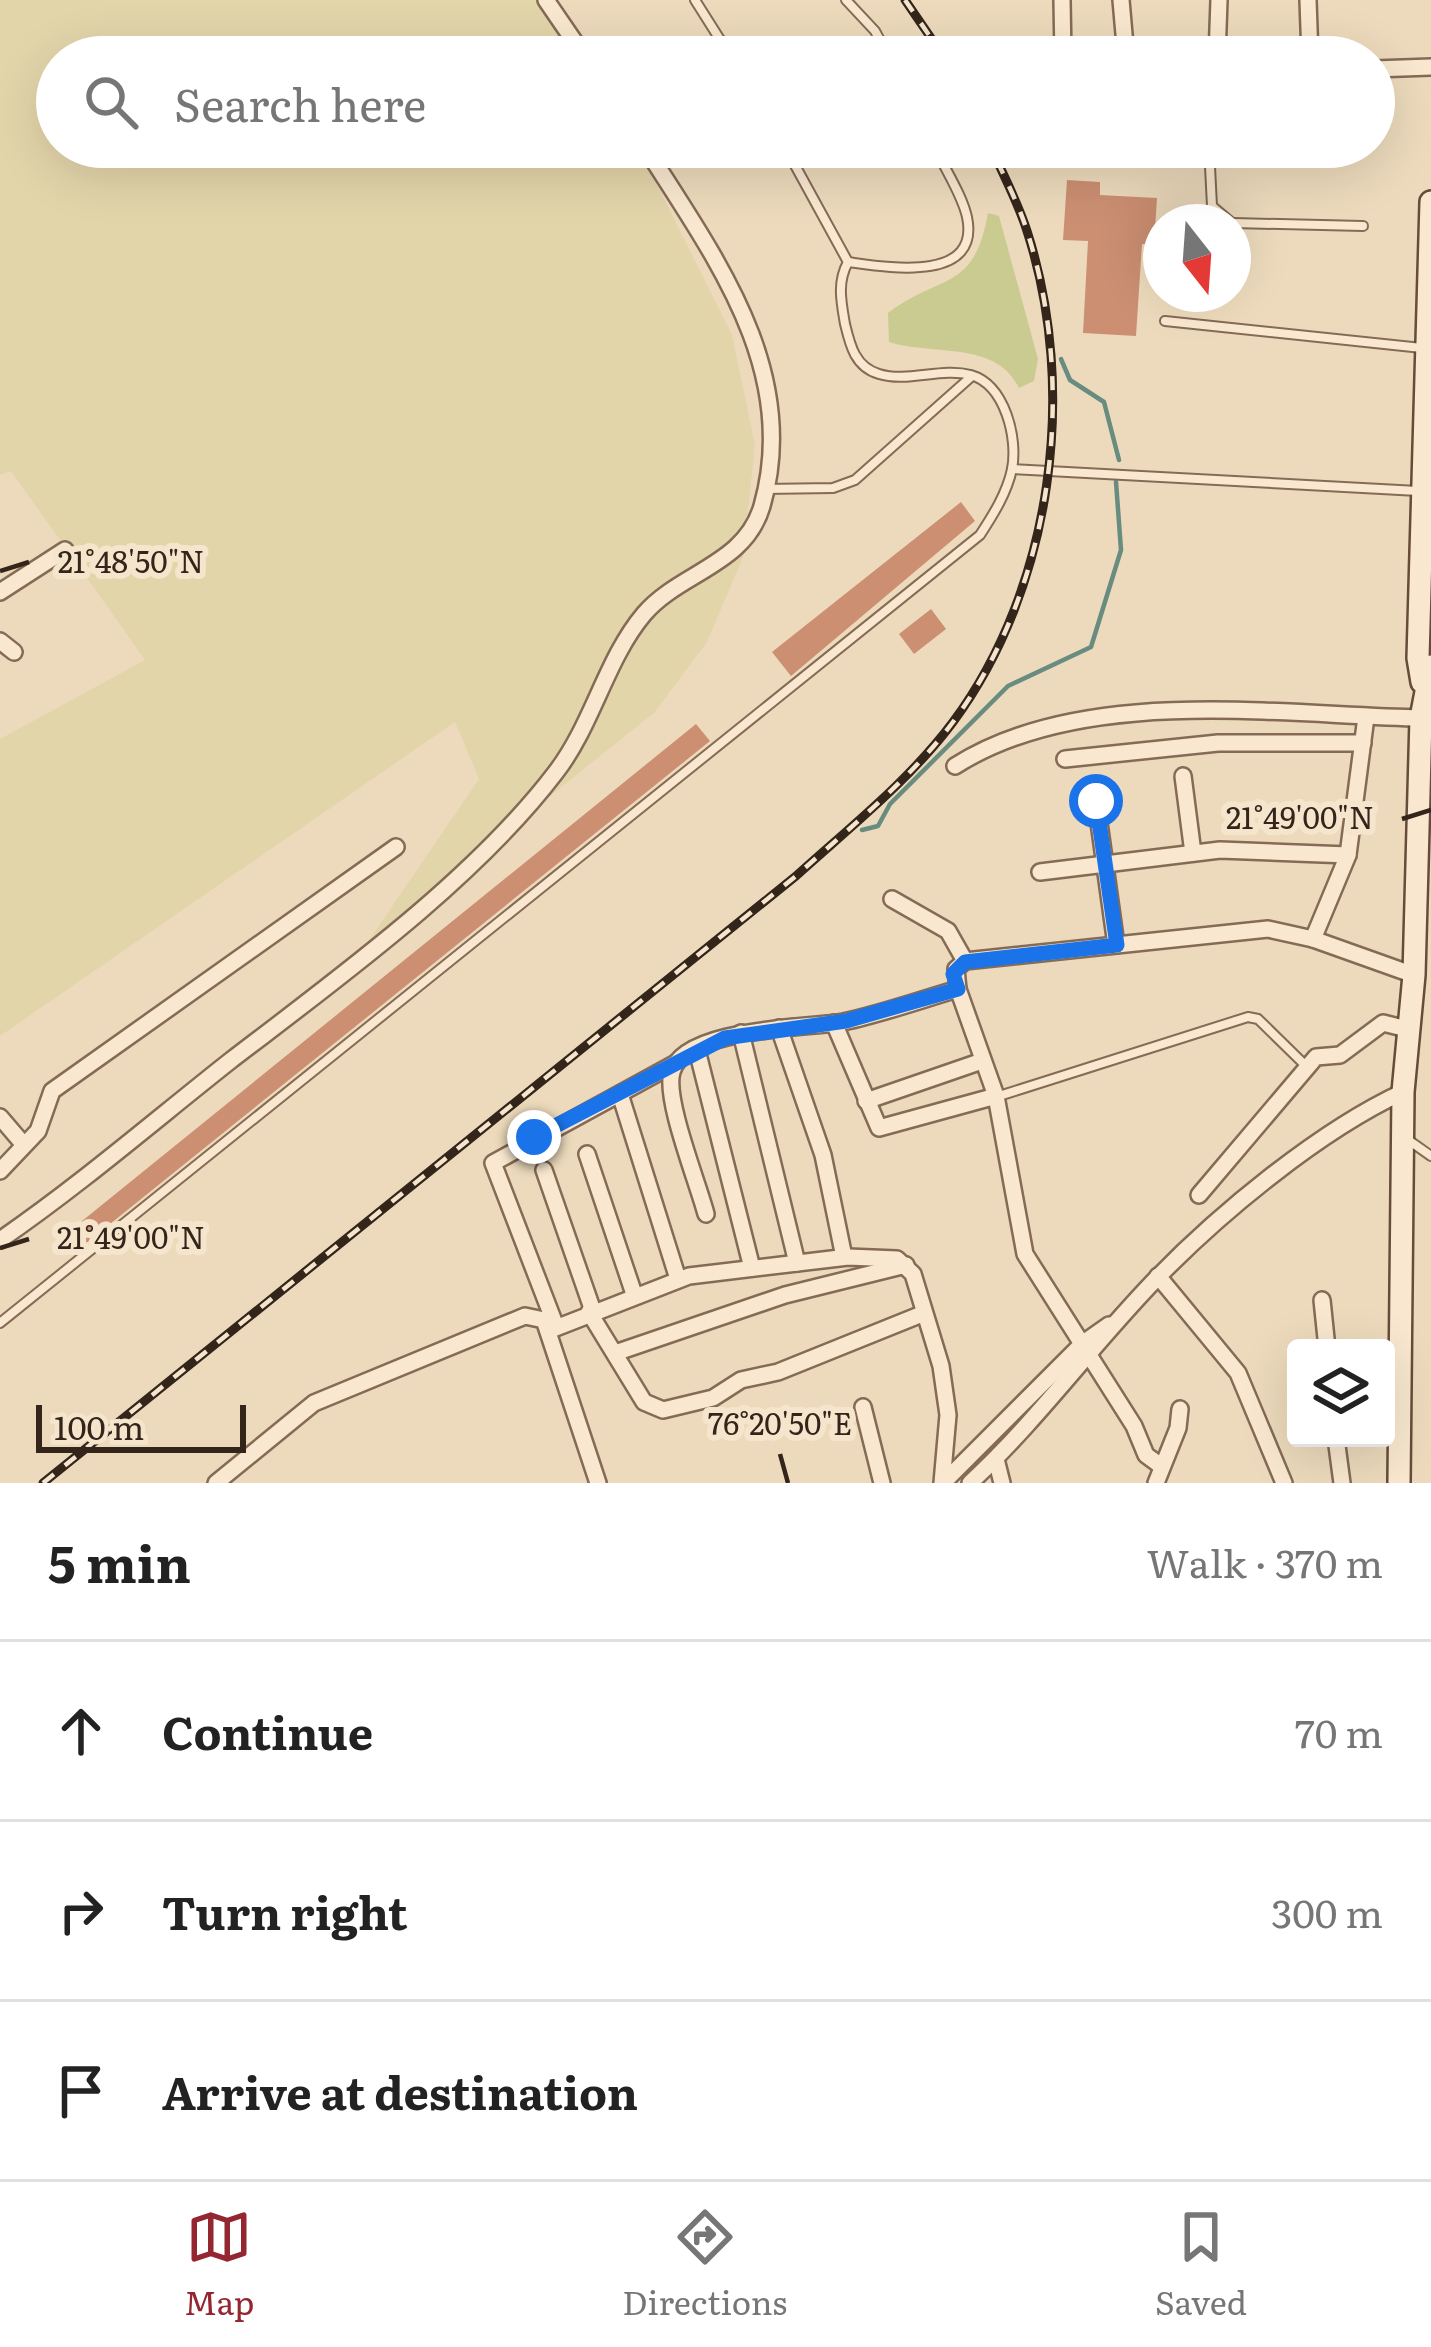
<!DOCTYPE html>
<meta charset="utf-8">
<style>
body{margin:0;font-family:Literata,serif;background:#f6f6f6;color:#222}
.controls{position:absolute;right:36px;bottom:36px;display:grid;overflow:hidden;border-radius:12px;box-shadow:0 12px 48px #0002}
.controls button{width:108px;height:108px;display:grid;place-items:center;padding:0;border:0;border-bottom:3px solid #e0e0e0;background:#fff;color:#222;font:60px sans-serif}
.compass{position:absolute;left:1143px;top:204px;width:108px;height:108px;border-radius:50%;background:#fff;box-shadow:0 12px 48px #0002;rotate:163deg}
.scale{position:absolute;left:36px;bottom:30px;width:210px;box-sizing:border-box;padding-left:12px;border:6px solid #34251b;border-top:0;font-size:33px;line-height:42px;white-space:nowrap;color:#34251b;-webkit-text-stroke:9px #f5e5cc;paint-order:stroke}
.stop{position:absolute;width:36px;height:36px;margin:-27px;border:9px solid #1a73e8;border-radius:50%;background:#fff}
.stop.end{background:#1a73e8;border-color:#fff;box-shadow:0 3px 12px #0008}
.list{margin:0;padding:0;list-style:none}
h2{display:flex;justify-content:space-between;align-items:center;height:156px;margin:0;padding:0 48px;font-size:51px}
h2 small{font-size:39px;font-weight:400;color:#767676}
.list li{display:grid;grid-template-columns:78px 1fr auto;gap:36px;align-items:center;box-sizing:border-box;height:180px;padding:0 48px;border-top:3px solid #e0e0e0}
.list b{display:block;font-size:45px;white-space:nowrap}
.list em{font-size:39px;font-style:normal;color:#767676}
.icon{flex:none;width:66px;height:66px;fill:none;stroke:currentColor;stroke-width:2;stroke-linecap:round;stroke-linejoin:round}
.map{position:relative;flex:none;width:1431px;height:1483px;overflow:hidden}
.search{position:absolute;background:#fff;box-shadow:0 12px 48px #0002;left:36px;right:36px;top:36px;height:132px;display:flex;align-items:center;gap:30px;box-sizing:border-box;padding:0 42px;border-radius:66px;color:#767676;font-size:45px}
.sheet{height:696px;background:#fff}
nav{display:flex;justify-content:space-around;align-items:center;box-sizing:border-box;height:168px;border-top:3px solid #e0e0e0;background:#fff;font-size:33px;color:#767676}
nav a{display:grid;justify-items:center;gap:6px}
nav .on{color:#942631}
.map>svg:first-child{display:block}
.farmland{fill:#e3d5aa}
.green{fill:#c9cb91}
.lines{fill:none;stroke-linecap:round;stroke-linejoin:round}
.stream{stroke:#688c80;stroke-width:4.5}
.building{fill:#cc8f72}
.service-casing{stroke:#856b56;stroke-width:12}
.minor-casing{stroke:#856b56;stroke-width:20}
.secondary-casing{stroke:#664c39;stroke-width:26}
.service{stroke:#f9e8cf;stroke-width:8}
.minor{stroke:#f9e8cf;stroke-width:15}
.secondary{stroke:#f9e8cf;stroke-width:21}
.rail-casing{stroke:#34251b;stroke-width:9}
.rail{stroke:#f5e5cc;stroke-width:4.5;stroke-dasharray:14;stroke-linecap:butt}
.route{stroke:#1a73e8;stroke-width:15}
.ticks{fill:none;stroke:#34251b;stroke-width:4.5}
.ticks-label{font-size:30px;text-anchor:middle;fill:#34251b;stroke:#f5e5cc;stroke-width:12;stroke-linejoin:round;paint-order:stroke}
</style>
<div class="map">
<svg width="1431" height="1483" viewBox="0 0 1431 1483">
<rect width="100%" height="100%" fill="#eddabc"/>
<polygon class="farmland" points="0,0 547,0 583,57 57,57 57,147 638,147 732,335 755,445 743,557 707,642 655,712 367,943 479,779 455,722 0,1036 0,739 145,660 11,471 0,475"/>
<path class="green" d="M988 213 999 216 1038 359 1034 381 1019 388C996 340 933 356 889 342L888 313C940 273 974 293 988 213Z"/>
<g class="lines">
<g class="stream">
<polyline points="1061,359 1070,380 1104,402 1119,460"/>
<polyline points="862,830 878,826 890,804 1008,686 1091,647 1121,550 1116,482"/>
</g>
</g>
<g class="building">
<polygon points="1067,180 1100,182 1100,195 1157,198 1154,245 1142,244 1136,336 1083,333 1088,241 1063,240"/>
<polygon points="961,502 975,521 791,676 772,652"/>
<polygon points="931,609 946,629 914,654 899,634"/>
<polygon points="696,724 710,741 74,1253 61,1238"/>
</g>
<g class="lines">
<g class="service-casing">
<g id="service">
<polyline points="695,0 731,57"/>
<polyline points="846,0 875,31 889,57"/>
<path d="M785 147 848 262C885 267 981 284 967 217 962 194 944 168 935 147"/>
<polyline points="1209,147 1212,206 1231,222"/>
<polyline points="1233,223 1363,226"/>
<polyline points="1165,321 1422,348"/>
<polyline points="1012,469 1418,491"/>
<polyline points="764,489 833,488 855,480 972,376"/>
<polyline points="999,1096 1248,1017 1258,1019 1306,1066"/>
<polyline points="1404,1137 1431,1156"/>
<path d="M0 1323 980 535C993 515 1007 493 1012 469 1018 438 1005 385 971 375 941 367 908 383 879 374 855 367 850 345 845 324 841 301 837 282 848 262"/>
</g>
</g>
<g class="minor-casing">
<g id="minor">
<polyline points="546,0 585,57"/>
<polyline points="1062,0 1063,57"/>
<polyline points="1121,0 1126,57"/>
<polyline points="1308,0 1310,57"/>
<polyline points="1217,57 1219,0"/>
<polyline points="1374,69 1431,67"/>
<polyline points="0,592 65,550"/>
<polyline points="0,641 14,652"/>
<polyline points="1065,759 1218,743 1363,743"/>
<path d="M955 766C1082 685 1277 715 1421 718"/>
<polyline points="1183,776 1193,853"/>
<polyline points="1096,801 1116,945"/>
<polyline points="1040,872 1220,850 1348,855"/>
<polyline points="892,899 948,931 965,961"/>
<polyline points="1313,939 1348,855 1366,717"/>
<polyline points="834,1023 879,1128 996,1096"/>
<polyline points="779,1028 823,1155 844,1257"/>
<polyline points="741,1033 797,1263"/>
<polyline points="697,1050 752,1268"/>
<polyline points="620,1094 678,1279"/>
<polyline points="866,1101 982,1061"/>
<polyline points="0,1117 24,1145"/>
<polyline points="587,1154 634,1294"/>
<polyline points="544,1170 593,1311"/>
<polyline points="0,1171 38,1131 52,1091 396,847"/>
<polyline points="1199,1195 1316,1057 1340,1055 1383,1023 1407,1029"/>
<path d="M706 1214C698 1183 664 1099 672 1072 683 1028 807 1028 843 1022 881 1014 920 1000 958 989"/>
<path d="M0 1240C80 1185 154 1121 230 1061 337 979 474 880 556 772 593 724 606 659 644 614 680 572 745 565 762 506 801 370 713 255 645 147"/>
<polyline points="1158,1276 1238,1373 1284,1483"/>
<polyline points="1322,1300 1327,1348"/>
<polyline points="589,1312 644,1402 663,1410 713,1398 741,1380 778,1372 922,1314"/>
<polyline points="555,1324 493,1163 676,1063"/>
<polyline points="548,1331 689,1276 848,1257 897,1259 913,1274 941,1366 948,1415 942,1483"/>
<polyline points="615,1353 785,1295 906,1265"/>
<polyline points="863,1407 882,1483"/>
<polyline points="1336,1438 1342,1483"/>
<polyline points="996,1459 1002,1483"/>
<polyline points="1161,1466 1146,1455 1134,1426 1025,1254 996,1096 958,989 956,969 965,961 1268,929 1313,939 1414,975"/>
<polyline points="216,1483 314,1403 525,1316 544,1320 598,1483"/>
<polyline points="943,1483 1082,1344 1109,1325"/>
<path d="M970 1483C1038 1420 1091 1346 1155 1280 1220 1213 1319 1131 1403 1092"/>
<polyline points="1156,1483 1178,1428 1180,1409"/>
</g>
</g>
<g class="secondary-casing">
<g id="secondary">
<polyline points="1422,682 1418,658 1431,202"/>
<polyline points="1399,1483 1403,1092 1414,975 1421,718 1431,666"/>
</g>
</g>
<use href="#service" class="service"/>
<use href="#minor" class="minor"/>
<use href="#secondary" class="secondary"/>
<g class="rail-casing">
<g id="rail">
<polyline points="905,0 944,57"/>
<path d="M43 1483 796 876C849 828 910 780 953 722 1053 587 1078 389 1027 231 1018 202 1003 175 991 147"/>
</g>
</g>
<use href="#rail" class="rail"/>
</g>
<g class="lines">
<polyline class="route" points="534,1137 725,1038 846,1021 958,989 953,974 965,962 1117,945 1096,801"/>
</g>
<path class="ticks" d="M0 571 29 562M1402 819 1431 810M0 1248 29 1239M780 1454 788 1483"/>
<g class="ticks-label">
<text x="131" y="573">21°48'50"N</text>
<text x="1300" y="829">21°49'00"N</text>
<text x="131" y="1249">21°49'00"N</text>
<text x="780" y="1435">76°20'50"E</text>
</g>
</svg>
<div class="controls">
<button><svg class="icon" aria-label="layers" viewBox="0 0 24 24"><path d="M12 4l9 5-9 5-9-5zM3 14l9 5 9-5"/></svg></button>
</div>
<svg class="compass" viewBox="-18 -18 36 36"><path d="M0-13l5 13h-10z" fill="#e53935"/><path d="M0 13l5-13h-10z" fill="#767676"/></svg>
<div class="scale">100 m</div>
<div class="stop" style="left:1096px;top:801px"></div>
<div class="stop end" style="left:534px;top:1137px"></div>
<div class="search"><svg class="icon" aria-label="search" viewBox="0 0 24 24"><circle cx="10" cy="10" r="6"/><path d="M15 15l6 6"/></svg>Search here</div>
</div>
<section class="sheet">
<h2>5 min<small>Walk · 370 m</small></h2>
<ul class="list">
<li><svg class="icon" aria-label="ahead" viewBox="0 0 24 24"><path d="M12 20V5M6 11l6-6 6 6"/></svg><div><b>Continue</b></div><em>70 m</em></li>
<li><svg class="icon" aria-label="right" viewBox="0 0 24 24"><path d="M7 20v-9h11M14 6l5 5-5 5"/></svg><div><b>Turn right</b></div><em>300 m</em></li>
<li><svg class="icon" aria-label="arrive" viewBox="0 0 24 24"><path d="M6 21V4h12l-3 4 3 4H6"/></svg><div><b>Arrive at destination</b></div></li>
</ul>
</section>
<nav>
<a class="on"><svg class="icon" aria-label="map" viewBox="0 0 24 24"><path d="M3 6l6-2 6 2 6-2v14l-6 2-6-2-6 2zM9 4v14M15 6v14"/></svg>Map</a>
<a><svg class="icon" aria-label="directions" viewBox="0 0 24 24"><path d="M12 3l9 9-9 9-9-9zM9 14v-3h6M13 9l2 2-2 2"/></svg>Directions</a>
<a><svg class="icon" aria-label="saved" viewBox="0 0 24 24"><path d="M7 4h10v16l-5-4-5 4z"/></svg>Saved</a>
</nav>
